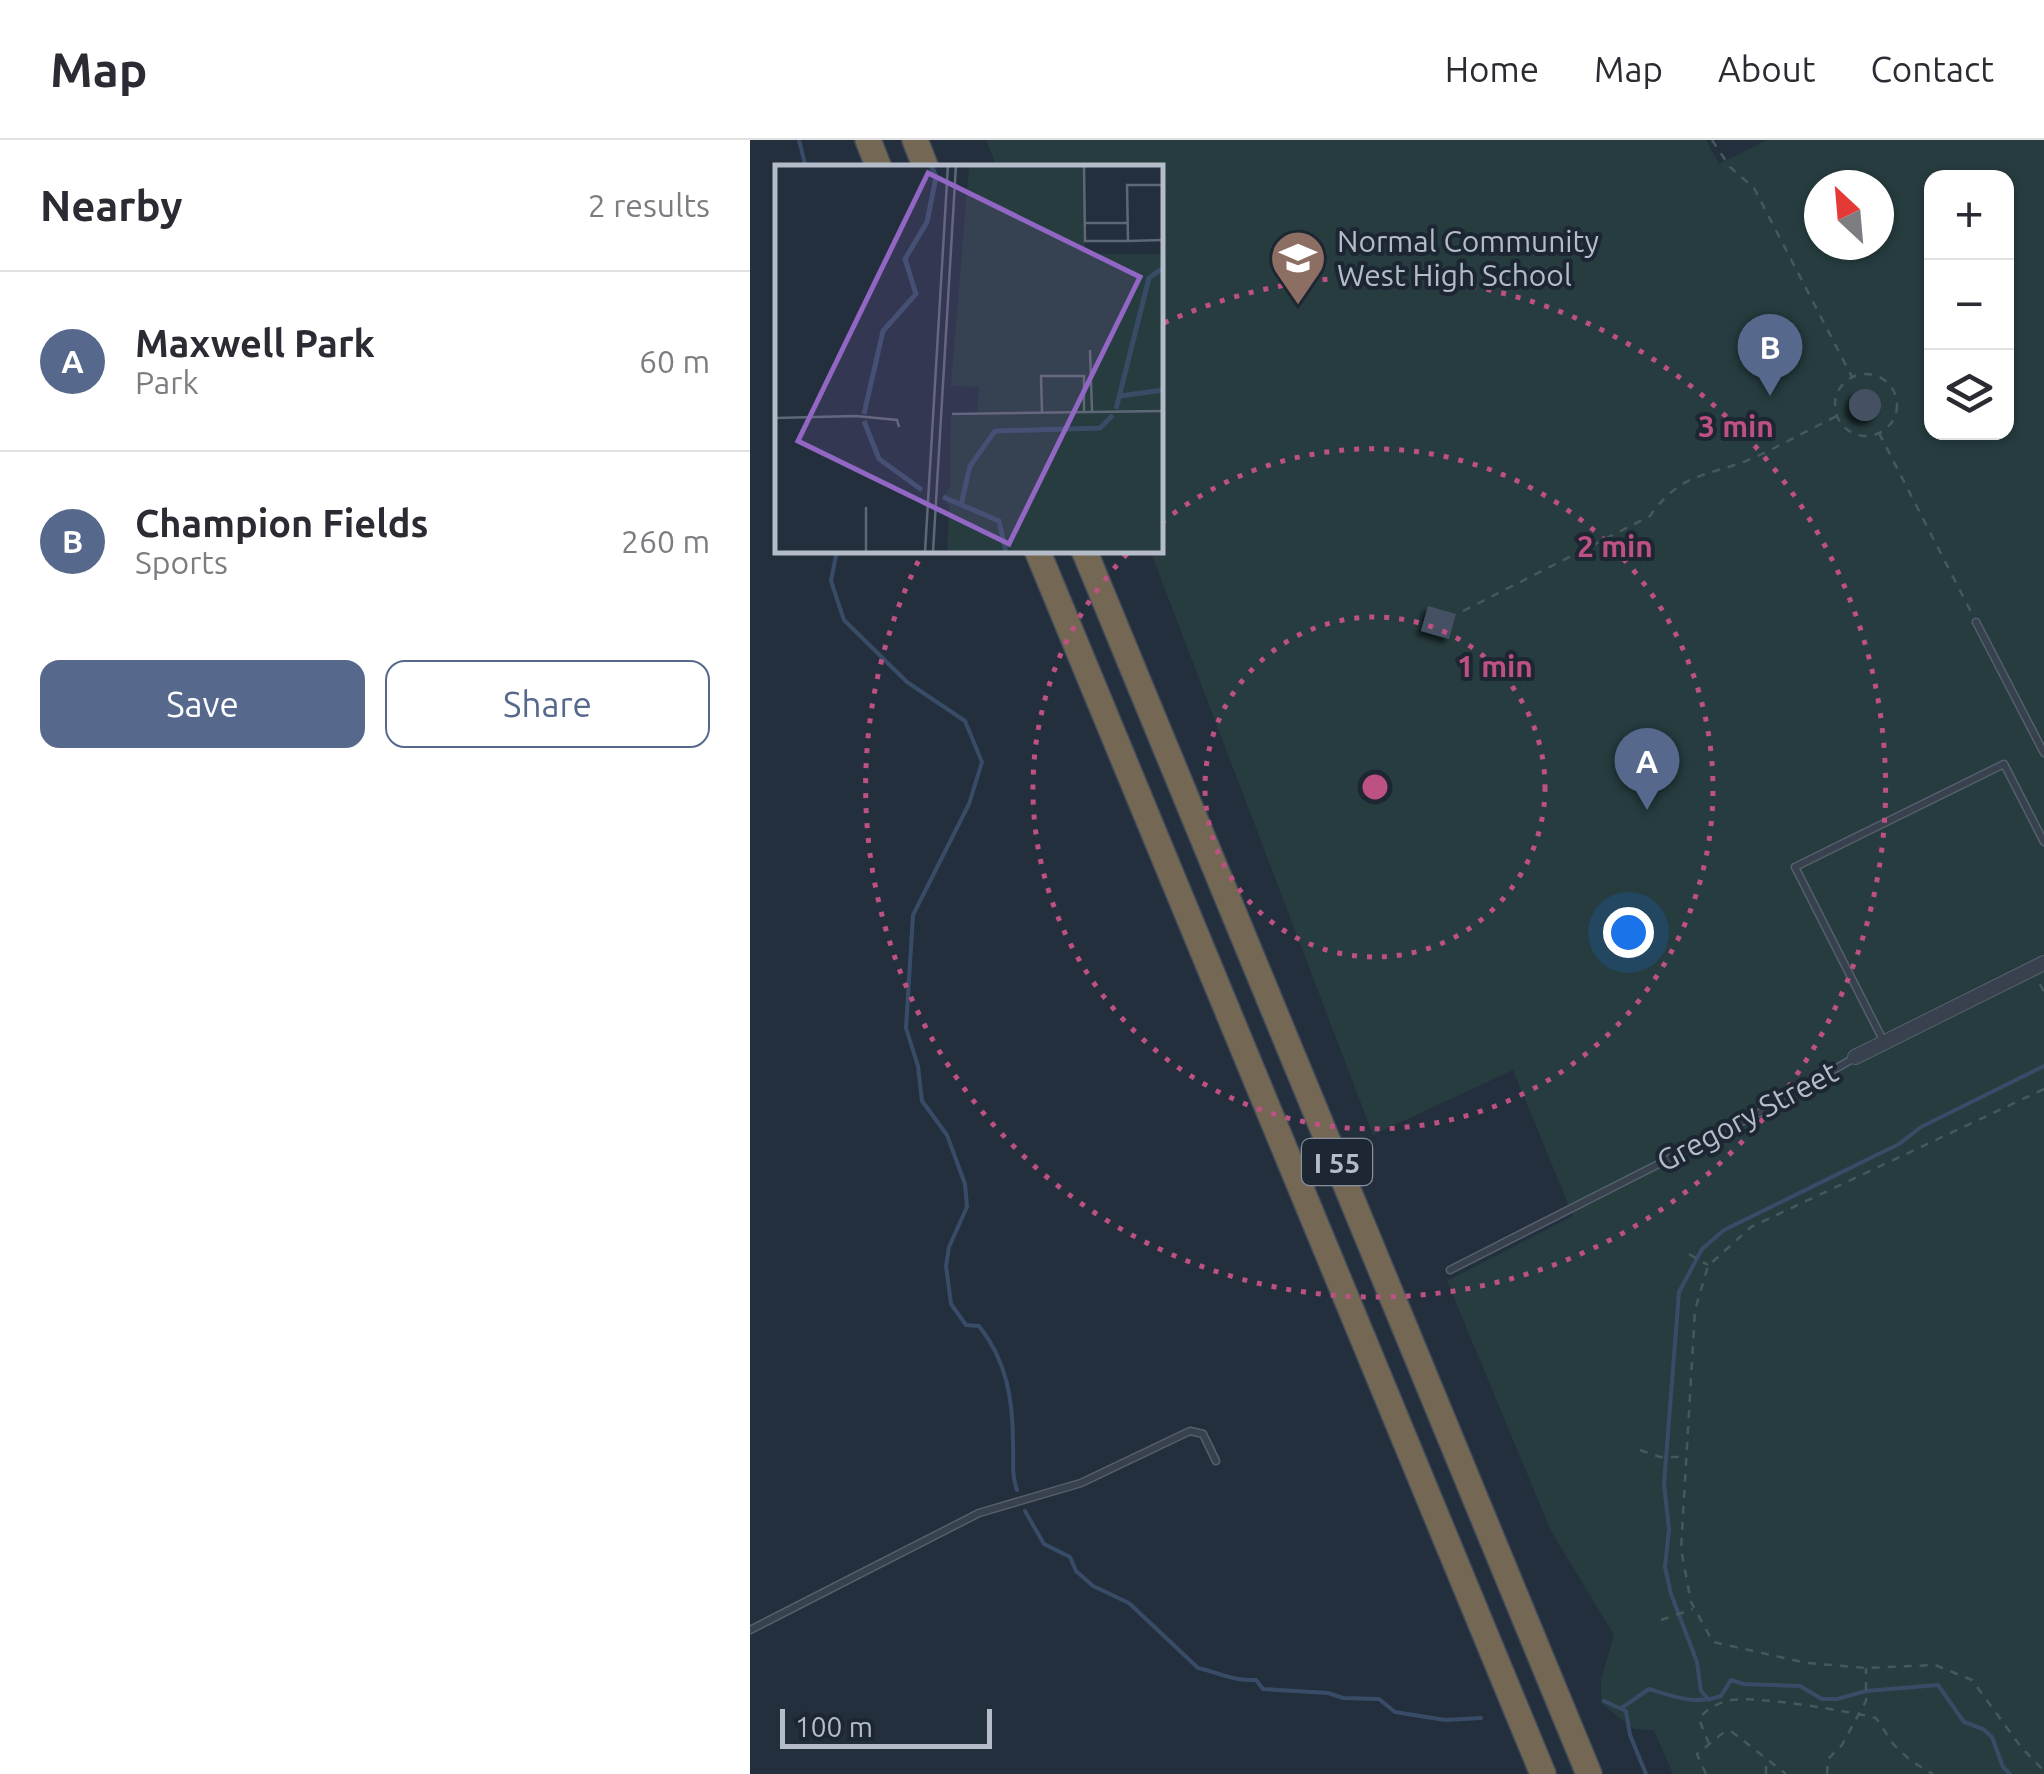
<!DOCTYPE html>
<meta charset="utf-8">
<style>
body{margin:0;font-family:Ubuntu,sans-serif;background:#f2f2f3;color:#2b2b33}
.controls{position:absolute;right:30px;top:30px;display:grid;overflow:hidden;border-radius:20px;box-shadow:0 2px 8px #0004}
.controls button{width:90px;height:90px;display:grid;place-items:center;padding:0;border:0;border-bottom:2px solid #e1e1e2;background:#fff;color:#2b2b33;font:50px sans-serif}
.compass{position:absolute;left:1054px;top:30px;width:90px;height:90px;border-radius:50%;background:#fff;box-shadow:0 2px 8px #0004;rotate:334deg}
.scale{position:absolute;left:30px;bottom:25px;width:212px;box-sizing:border-box;padding-left:10px;border:5px solid #b4bcc9;border-top:0;font-size:28px;line-height:35px;white-space:nowrap;color:#b4bcc9;-webkit-text-stroke:8px #1d2633;paint-order:stroke}
.you{position:absolute;left:878px;top:792px;width:35px;height:35px;margin:-25px;border:8px solid #fff;border-radius:50%;background:#1a73e8;box-shadow:0 0 0 15px #1a73e833}
.badge{display:grid;place-items:center;width:65px;height:65px;border-radius:50%;background:#56698c;color:#fff;font-size:32px;font-weight:700}
.pin{position:absolute;translate:-50% -82px;filter:drop-shadow(0 2px 5px #0008)}
.pin::after{content:'';position:absolute;top:52px;width:35px;height:30px;background:inherit;clip-path:polygon(0 0,100% 0,50% 100%)}
.list{margin:0;padding:0;list-style:none}
h2{display:flex;justify-content:space-between;align-items:center;height:130px;margin:0;padding:0 40px;font-size:42px}
h2 small{font-size:32px;font-weight:400;color:#7c7c81}
.list li{display:grid;grid-template-columns:65px 1fr auto;gap:30px;align-items:center;box-sizing:border-box;height:180px;padding:0 40px;border-top:2px solid #e1e1e2}
.list b{display:block;font-size:38px;white-space:nowrap}
.list p{margin:0;font-size:32px;white-space:nowrap;color:#7c7c81}
.list em{font-size:32px;font-style:normal;color:#7c7c81}
.actions{display:flex;gap:20px;padding:30px 40px}
.actions a{flex:1;padding:22px 0;border:2px solid #56698c;border-radius:20px;text-align:center;font-size:35px;color:#56698c}
.actions .main{background:#56698c;color:#fff}
.icon{flex:none;width:55px;height:55px;fill:none;stroke:currentColor;stroke-width:2;stroke-linecap:round;stroke-linejoin:round}
.map{position:relative;flex:none;width:1294px;height:1634px;overflow:hidden}
header{display:flex;align-items:center;gap:60px;box-sizing:border-box;height:140px;padding:0 50px;background:#fff;border-bottom:2px solid #e1e1e2}
header strong{font-size:48px}
nav{display:flex;gap:55px;margin-inline-start:auto;font-size:35px}
main{display:flex}
aside{flex:1;background:#fff}
.map>svg:first-child{display:block}
.green{fill:#263c3f;fill-rule:evenodd}
.lines{fill:none;stroke-linecap:round;stroke-linejoin:round}
.stream{stroke:#394c67;stroke-width:4}
.building{fill:#455162;filter:url(#shadow)}
.service-casing{stroke:#565f6c;stroke-width:9}
.minor-casing{stroke:#565f6c;stroke-width:16}
.motorway-casing{stroke:#434c59;stroke-width:28}
.path{stroke:#44595c;stroke-width:2.5;stroke-dasharray:8 8;stroke-linecap:butt}
.service{stroke:#38414e;stroke-width:6}
.minor{stroke:#38414e;stroke-width:14}
.motorway{stroke:#746855;stroke-width:25}
.ring{fill:none;stroke:#bd5182;stroke-width:5;stroke-dasharray:5 10}
.labels{text-anchor:middle;dominant-baseline:central;stroke-width:8;stroke-linejoin:round;paint-order:stroke}
.shield{fill:#1d2633;stroke:#878f9c;stroke-width:2.5}
.shield-label{font-size:28px;font-weight:bold;fill:#b4bcc9}
.poi-label{font-size:30px;fill:#b4bcc9;stroke:#1d2633;text-anchor:start}
.street-label{font-size:30px;fill:#b4bcc9;stroke:#1d2633}
.inset-river{fill:none;stroke:#394c67;stroke-width:5}
.inset-road{fill:none;stroke:#5e6776;stroke-width:2.5}
.view{fill:#9266c3;fill-opacity:0.15;stroke:#9266c3;stroke-width:5}
.inset-edge{fill:none;stroke:#b4bcc9;stroke-width:5}
.centre{fill:#bd5182;stroke:#1d2633;stroke-width:5}
.ring-label{font-size:30px;text-anchor:middle;font-weight:bold;fill:#bd5182;stroke:#1d2633;stroke-width:8;stroke-linejoin:round;paint-order:stroke}
</style>
<header>
<strong>Map</strong>
<nav><a>Home</a><a>Map</a><a>About</a><a>Contact</a></nav>
</header>
<main>
<aside>
<h2>Nearby<small>2 results</small></h2>
<ul class="list">
<li><span class="badge">A</span><div><b>Maxwell Park</b><p>Park</p></div><em>60 m</em></li>
<li><span class="badge">B</span><div><b>Champion Fields</b><p>Sports</p></div><em>260 m</em></li>
</ul>
<div class="actions"><a class="main">Save</a><a>Share</a></div>
</aside>
<div class="map">
<svg width="1294" height="1634" viewBox="0 0 1294 1634">
<defs>
<filter id="shadow"><feDropShadow dx="-4.5" dy="4.5" stdDeviation="2.5" flood-color="#0009"/></filter>
</defs>
<rect width="100%" height="100%" fill="#242f3e"/>
<path class="green" d="M236 0H956L969 24 1017 0H1294V1634H923L904 1590 884 1589 851 1563V1540L864 1495 801 1391 697 1141 823 1076 763 930 623 995 400 410H410V28L247 27ZM1182 38H1256V292H1182ZM1069 45H1129V105H1069Z"/>
<g class="lines">
<g class="stream">
<polyline points="49,0 56,28"/>
<path d="M87 410 81 441 94 480 157 542 215 581 232 622 219 664 163 775 156 888 168 926 172 961 197 995 215 1044 217 1067 199 1107 196 1126 201 1164 216 1185 229 1186C257 1221 263 1260 263 1304 264 1322 261 1333 267 1350"/>
<path d="M275 1371 294 1404 320 1417 326 1431 343 1446 379 1463 448 1528C471 1533 481 1541 506 1540L513 1549 578 1553 593 1558 629 1559 645 1572 695 1580 731 1578"/>
<polyline points="959,1560 951,1551 947,1522 921,1454 915,1427 919,1389 914,1344 929,1152 952,1109 974,1090 1149,1004 1171,987 1294,926"/>
<polyline points="854,1561 876,1571 880,1595 896,1634"/>
<path d="M873 1567 899 1549C925 1557 944 1565 971 1556L981 1540 994 1544 1050 1546 1072 1559H1087L1116 1551 1188 1545 1214 1582 1233 1589 1242 1597 1253 1627 1260 1634"/>
</g>
</g>
<g class="building">
<circle cx="1115" cy="265" r="16"/>
<polygon points="678,466 706,474 699,499 671,491"/>
</g>
<g class="lines">
<g class="service-casing">
<g id="service">
<polyline points="1226,482 1294,613"/>
<polyline points="1134,902 1045,727 1254,624 1294,702"/>
<polyline points="700,1130 1017,969 1104,918"/>
<polyline points="0,1490 229,1373 331,1343 440,1291 453,1294 466,1321"/>
</g>
</g>
<g class="minor-casing">
<polyline id="minor" points="1105,917 1294,823"/>
</g>
<g class="motorway-casing">
<g id="motorway">
<polyline points="118,0 129,28"/>
<polyline points="165,0 176,28"/>
<polyline points="287,410 793,1634"/>
<polyline points="334,410 839,1634"/>
</g>
</g>
<g class="path">
<polyline points="962,0 980,27 1004,48 1102,237"/>
<circle cx="1116" cy="265" r="31"/>
<polyline points="1129,293 1221,472"/>
<path d="M713 471 900 376C931 332 956 337 1001 319 1030 306 1058 290 1087 276"/>
<polyline points="1290,844 1294,852"/>
<polyline points="1294,949 1001,1087 958,1126 945,1170 931,1409 941,1462 963,1502 1057,1523 1116,1528 1185,1525 1222,1540 1271,1607 1294,1631"/>
<polyline points="939,1114 958,1125"/>
<polyline points="890,1310 910,1317 935,1317"/>
<polyline points="911,1480 943,1469"/>
<path d="M959 1604 949 1579C956 1569 969 1562 982 1560 1010 1556 1096 1571 1126 1578L1144 1605 1161 1621 1183 1634"/>
<polyline points="956,1634 947,1614 973,1593 981,1591 1036,1634"/>
<polyline points="1016,1634 1016,1621"/>
<polyline points="1077,1634 1078,1619 1092,1605 1116,1561 1116,1528"/>
</g>
<use href="#service" class="service"/>
<use href="#minor" class="minor"/>
<use href="#motorway" class="motorway"/>
</g>
<g class="ring">
<circle cx="625" cy="647" r="170"/>
<path d="M411 383A340 340 0 1 1 380 411"/>
<path d="M414 183A510 510 0 1 1 173 412"/>
</g>
<defs>
<g id="school-pin" transform="scale(2.875)"><path d="M0 17L-7.5 6A9.5 9.5 0 1 1 7.5 6Z" fill="#8d6e63" stroke="#1d2633"/><path d="M0-5L7-2L0 1L-7-2ZM-4 1L0 2.5L4 1V4Q0 6-4 4Z" fill="#fff"/></g>
</defs>
<g fill-rule="evenodd">
<use href="#school-pin" x="548" y="118"/>
</g>
<g class="labels">
<rect class="shield" x="552" y="999" width="70" height="46" rx="8"/>
<g class="shield-label">
<text x="587" y="1022">I 55</text>
</g>
<g class="poi-label">
<text x="587" y="101">Normal Community<tspan x="587" dy="34">West High School</tspan></text>
</g>
<g class="street-label">
<text transform="translate(997 976) rotate(-28)">Gregory Street</text>
</g>
</g>
<g transform="translate(25 25)">
<rect width="388" height="388" fill="#242f3e"/>
<path d="M194 0H308L310 89H387V386L172 387 174 341 168 332 175 322 176 251 202 250 204 222 176 221Z" fill="#263c3f"/>
<path class="inset-river" d="M345 231 388 225M341 244 374 113 388 103M89 249 108 166 141 129 130 94 152 57 161 12 156 0M89 256 104 294 147 325M168 332 224 356 231 387M186 340 195 301 220 266 325 263 338 250"/>
<path class="inset-road" d="M309 0 310 76H353M388 20H352L353 76 388 75M310 58H352M315 185 317 246M267 247 266 211H309V246M177 249 388 246M0 253 81 251 122 255 124 262M91 387V342M150 387 173 0M158 387 181 0"/>
<path class="view" d="M153 8 365 112 234 379 23 276Z"/>
<rect width="388" height="388" class="inset-edge"/>
</g>
<circle cx="625" cy="647" r="15" class="centre"/>
<g class="ring-label">
<text x="986" y="297">3 min</text>
<text x="865" y="417">2 min</text>
<text x="745" y="537">1 min</text>
</g>
</svg>
<div class="controls">
<button>+</button>
<button>−</button>
<button><svg class="icon" aria-label="layers" viewBox="0 0 24 24"><path d="M12 4l9 5-9 5-9-5zM3 14l9 5 9-5"/></svg></button>
</div>
<svg class="compass" viewBox="-18 -18 36 36"><path d="M0-13l5 13h-10z" fill="#e53935"/><path d="M0 13l5-13h-10z" fill="#7c7c81"/></svg>
<div class="scale">100 m</div>
<div class="you"></div>
<div class="pin badge" style="left:897px;top:670px">A</div>
<div class="pin badge" style="left:1020px;top:256px">B</div>
</div>
</main>
